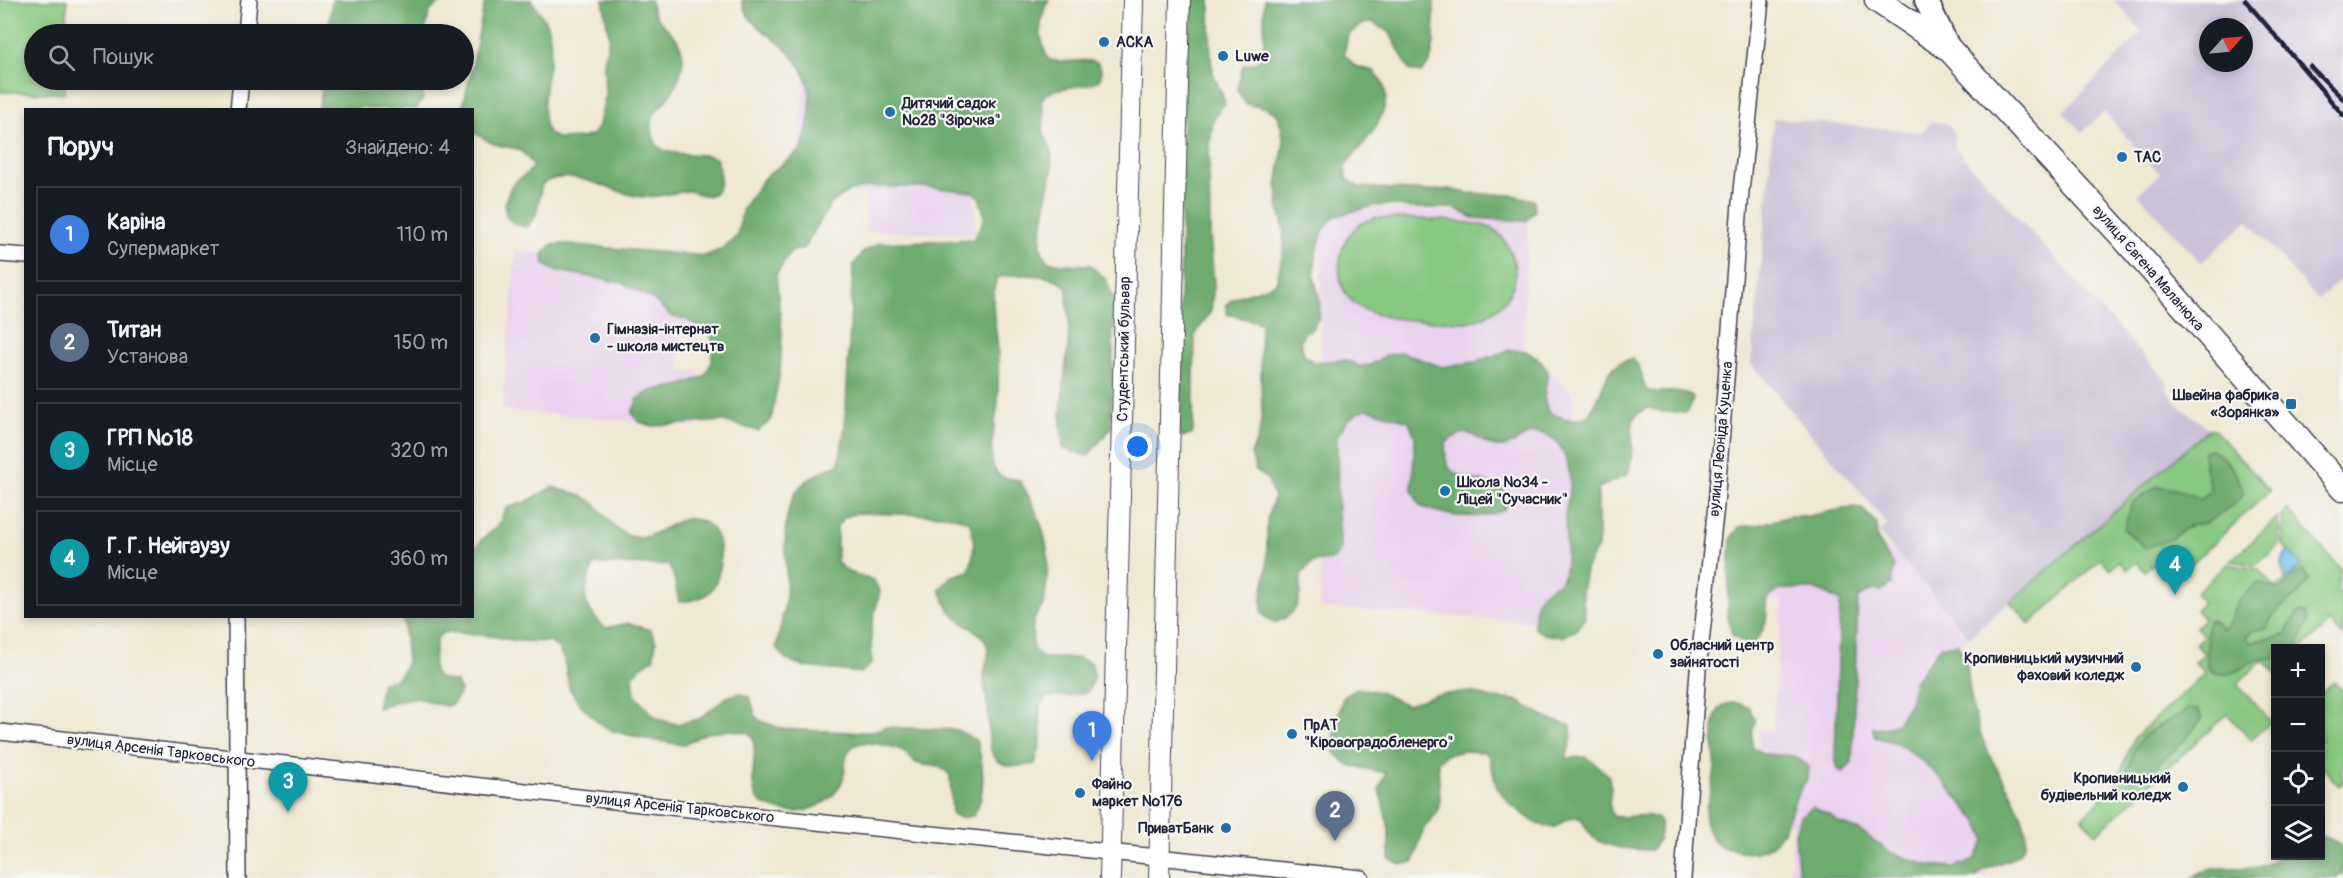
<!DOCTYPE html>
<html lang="uk">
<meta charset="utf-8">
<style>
body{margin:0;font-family:Pangolin,sans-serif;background:#20242c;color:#f1f3f6}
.controls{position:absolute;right:18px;bottom:18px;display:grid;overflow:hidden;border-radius:0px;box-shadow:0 3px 9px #0003}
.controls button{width:54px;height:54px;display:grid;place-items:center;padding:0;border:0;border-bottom:2px solid #363941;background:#171b24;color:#f1f3f6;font:30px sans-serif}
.compass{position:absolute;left:2199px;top:18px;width:54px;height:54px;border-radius:50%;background:#171b24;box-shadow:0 3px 9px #0003;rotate:63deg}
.you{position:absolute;left:1138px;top:447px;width:21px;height:21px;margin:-15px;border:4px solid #fff;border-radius:50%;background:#1a73e8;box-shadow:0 0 0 9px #1a73e833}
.badge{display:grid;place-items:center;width:39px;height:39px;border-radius:50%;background:#7c3aed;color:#fff;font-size:20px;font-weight:700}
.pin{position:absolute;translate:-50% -50px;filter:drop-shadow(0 2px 3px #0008)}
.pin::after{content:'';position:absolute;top:32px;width:21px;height:18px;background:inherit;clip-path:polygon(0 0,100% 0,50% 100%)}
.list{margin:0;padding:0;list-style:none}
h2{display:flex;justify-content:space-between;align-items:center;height:78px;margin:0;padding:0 24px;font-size:26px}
h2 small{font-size:20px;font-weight:400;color:#9ea1a6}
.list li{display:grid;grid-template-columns:39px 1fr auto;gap:18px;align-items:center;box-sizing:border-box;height:96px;margin:0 12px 12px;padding:0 12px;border:2px solid #363941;border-radius:0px}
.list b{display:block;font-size:22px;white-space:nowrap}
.list p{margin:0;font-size:20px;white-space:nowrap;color:#9ea1a6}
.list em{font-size:20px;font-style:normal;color:#9ea1a6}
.icon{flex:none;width:33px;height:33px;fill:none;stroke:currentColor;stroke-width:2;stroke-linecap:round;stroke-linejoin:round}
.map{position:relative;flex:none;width:2343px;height:878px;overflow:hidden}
.search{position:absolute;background:#171b24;box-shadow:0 3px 9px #0003;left:24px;top:24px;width:450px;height:66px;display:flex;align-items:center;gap:15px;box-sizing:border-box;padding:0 21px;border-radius:33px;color:#9ea1a6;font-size:22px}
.panel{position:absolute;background:#171b24;box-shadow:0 3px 9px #0003;left:24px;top:108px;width:450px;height:510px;border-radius:0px}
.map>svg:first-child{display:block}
.built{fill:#e9d2ed}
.industrial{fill:#c9bfd7;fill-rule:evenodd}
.green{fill:#87c880;stroke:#54755e;stroke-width:1.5}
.forest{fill:#6dac6e;stroke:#486754;stroke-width:1.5}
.water{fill:#6bbee7;stroke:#467091;stroke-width:1.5}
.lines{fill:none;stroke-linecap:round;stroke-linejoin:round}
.minor-casing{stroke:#414052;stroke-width:18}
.tertiary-casing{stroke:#414052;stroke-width:22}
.secondary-casing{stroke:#414052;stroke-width:26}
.primary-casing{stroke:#414052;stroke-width:27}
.minor{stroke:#fff;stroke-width:15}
.tertiary{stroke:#fff;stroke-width:20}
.secondary{stroke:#fff;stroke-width:22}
.primary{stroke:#fff;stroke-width:24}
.rail{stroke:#22223b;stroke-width:4.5}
.poi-dot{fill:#1f6fb2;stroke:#f6f6f2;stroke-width:2}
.labels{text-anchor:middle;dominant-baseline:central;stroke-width:4.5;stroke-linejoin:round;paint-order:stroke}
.poi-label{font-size:15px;font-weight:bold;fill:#22223b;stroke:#f6f6f2;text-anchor:start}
.street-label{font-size:15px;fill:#22223b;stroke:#f6f6f2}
</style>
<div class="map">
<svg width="2343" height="878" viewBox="0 0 2343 878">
<rect width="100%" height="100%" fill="#f6f6f2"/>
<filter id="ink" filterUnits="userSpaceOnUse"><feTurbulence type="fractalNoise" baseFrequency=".0167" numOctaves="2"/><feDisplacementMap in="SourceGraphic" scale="12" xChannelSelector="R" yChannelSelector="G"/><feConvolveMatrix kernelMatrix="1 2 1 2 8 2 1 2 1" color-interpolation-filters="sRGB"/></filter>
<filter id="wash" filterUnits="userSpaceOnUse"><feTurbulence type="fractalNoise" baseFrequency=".008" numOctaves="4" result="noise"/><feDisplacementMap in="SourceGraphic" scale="24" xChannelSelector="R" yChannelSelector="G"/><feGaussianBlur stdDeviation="1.35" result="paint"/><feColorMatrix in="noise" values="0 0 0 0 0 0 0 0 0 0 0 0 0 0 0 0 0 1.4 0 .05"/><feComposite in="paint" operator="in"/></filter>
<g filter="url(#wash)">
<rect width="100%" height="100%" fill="#efe9d3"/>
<g class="built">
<polygon points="808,33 980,39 975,234 865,231 866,193 796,186"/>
<polygon points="1321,207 1529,214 1523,347 1573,394 1565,624 1320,608"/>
<polygon points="516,250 709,267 703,327 683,326 679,370 699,372 695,427 502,410"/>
<polygon points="1773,528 1861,538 1896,553 1969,637 1927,677 2007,819 1983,863 1988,878 1790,878 1793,824 1734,819 1757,757 1759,730 1772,731 1782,601 1767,599"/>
</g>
<g class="industrial">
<path d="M2114 0H2343V282L2340 280 2318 300 2248 221 2201 263 2138 194 2160 174 2104 112 2082 132 2063 112 2142 32ZM2208 27H2244V63H2208Z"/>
<polygon points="1773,118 1921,132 1932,122 1946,123 1955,134 1955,148 2169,384 2165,388 2179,406 2209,429 1969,637 1879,533 1888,525 1751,364 1768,192"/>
</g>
<g class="green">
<polygon points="0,0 67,0 66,34 34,34 34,80 65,80 65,93 0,92"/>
<path d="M1373 218C1394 217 1478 220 1493 229 1501 234 1506 242 1510 251 1526 286 1502 315 1467 322 1419 319 1326 330 1341 254 1345 235 1356 224 1373 218Z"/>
<polygon points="2209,429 2214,429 2270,491 2179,575 2170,565 2162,572 2153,564 2145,571 2136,562 2127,570 2119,561 2110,569 2101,559 2030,624 2010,602"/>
<polygon points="2287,509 2341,569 2337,590 2343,597 2343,636 2330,622 2302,648 2276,648 2275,673 2263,660 2237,684 2271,722 2251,740 2227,714 2096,834 2082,818 2115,785 2134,738 2205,673 2195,662 2204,654 2196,644 2204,636 2196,627 2204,619 2196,610 2203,602 2195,593 2227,564 2258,569 2276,588 2301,565 2283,545 2282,514"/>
<polygon points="2278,517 2280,544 2257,565 2230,561"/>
<polygon points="2334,681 2343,691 2343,783 2339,786 2321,766 2321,694"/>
</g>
<g class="forest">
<polygon points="332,0 444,0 430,11 424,34 328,34"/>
<path d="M485 0H531C537 9 545 18 548 28 558 59 534 100 548 133L559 139 582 138 592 135 599 125 605 97 604 63 609 37 603 0H651C651 26 676 25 682 52 686 67 675 88 667 100 664 104 658 108 655 113 649 124 652 145 663 150 677 157 697 151 716 158 721 172 725 199 702 195 697 194 693 191 689 191 673 192 658 198 643 197 610 194 573 164 542 184L536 215 527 227C504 225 500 209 510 189 515 178 527 178 533 166 520 144 515 150 494 144 486 141 480 135 473 132L472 110 462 109 471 73Z"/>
<path d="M742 0H1049C1037 20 1039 39 1048 59 1064 66 1082 56 1098 63L1101 70V79C1083 91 1055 82 1041 100L1044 112 1043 131 1051 150 1052 170 1041 234V249L1047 261 1062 264 1090 265 1106 280 1114 300 1111 428 1088 456 1063 449C1063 440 1061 431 1061 422 1061 383 1072 345 1068 307 1067 301 1068 293 1066 288 1059 272 1011 274 997 278 988 302 997 327 998 351 999 368 998 385 998 402 997 420 986 456 995 470 1000 479 1010 478 1019 480 1033 501 1047 533 1048 559 1048 575 1046 591 1044 606 1029 618 1033 631 1033 649L1043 658H1080L1091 663C1094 675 1095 681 1087 692L1068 696 1047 697 1040 706 1041 742 1035 764C985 774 989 748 988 710 987 699 984 688 984 677 984 666 991 657 987 645 982 631 966 627 956 618 948 611 944 600 940 590L950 577 969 571C975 555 975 537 969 521L947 515 857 513 845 517 837 526V562L848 572 873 580 880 591 871 630 872 663 861 673 806 667 785 659 776 647C780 630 784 613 786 596 789 565 777 519 797 491 806 478 825 471 839 463L845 426 853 266 862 253 879 243 974 239 985 217 979 197 973 192 927 187H867L847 192 830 205 805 247 790 253 776 275 782 332 780 371 771 420 758 431 723 421 653 426 639 422 632 413 638 399 650 391 682 385 705 376 712 361V335L687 320 672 317 654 300 623 283 553 270 544 264 543 255 551 245 563 244 705 256 720 250 737 236 743 208 764 178 802 149C817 95 815 71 769 35 755 24 746 19 742 0Z"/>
<path d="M1185 0H1210C1211 22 1209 46 1212 67 1213 79 1222 89 1225 103L1213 120 1209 154 1210 235 1214 284 1211 311 1195 335 1193 430 1191 435 1182 437 1178 431Z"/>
<path d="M1264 0H1434V43L1430 63 1421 73 1409 70 1390 33 1372 22 1361 25 1348 35 1344 54 1355 66 1374 71C1377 76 1382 81 1384 87 1394 113 1361 147 1345 165L1346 178 1359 187 1429 191 1449 189 1468 193 1513 195 1534 200 1535 211 1526 221 1473 218 1455 208H1410L1392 205 1373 206 1333 217 1323 231 1316 254 1314 277 1320 301 1319 317 1312 329 1304 333 1300 342 1304 354 1313 362 1345 360 1360 366 1370 365 1385 356 1401 352 1442 367 1475 362 1509 350 1525 351 1537 357 1548 371 1544 398 1548 412C1614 444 1586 364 1632 359L1639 366 1646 390C1662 396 1679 386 1693 397L1691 406 1685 413 1664 412 1647 408C1627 418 1634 426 1632 445 1632 455 1630 464 1628 474 1618 481 1608 482 1598 489V547L1587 565 1582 591 1585 618 1577 630 1562 637 1544 634 1534 628C1534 616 1534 602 1542 593 1549 587 1560 586 1563 576 1569 562 1565 531 1565 516 1565 507 1570 498 1570 489 1571 468 1563 433 1536 433 1523 433 1515 446 1503 447 1477 449 1475 418 1446 443 1440 485 1474 475 1499 487 1503 489 1506 494 1508 497L1504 510C1476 521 1447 517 1420 506L1412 490 1415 437 1409 421 1367 409 1359 412 1347 421 1337 436 1338 511 1341 548 1337 557 1330 560 1313 562 1301 574C1300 600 1301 614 1273 623L1262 614V595L1267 568V519L1274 498 1268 480 1256 471 1251 454 1259 435 1262 412 1260 344 1261 323 1227 314 1226 305C1238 292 1260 292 1276 283L1284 249V229L1279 209 1277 186 1284 140 1278 115 1267 108 1246 104 1237 90 1243 65 1256 63 1264 54Z"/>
<polygon points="323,80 421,80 423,99 416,109 368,109 364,107 351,109 319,109"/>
<path d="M2211 449C2229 459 2238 475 2244 493L2236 503 2206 523 2190 525 2171 539 2145 548 2124 529 2132 503 2157 486 2179 490 2201 499 2210 492C2210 478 2201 465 2204 451Z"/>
<path d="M552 487C568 493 581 492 594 503 605 514 612 528 627 535 658 548 677 503 708 525 724 536 723 574 712 589 704 600 691 600 679 602L673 574 668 565 594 564C583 595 579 603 605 628L629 623 651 630 656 642 653 659 641 667 633 676 635 695 655 717 667 722 678 724 699 719 727 697 740 693 750 697 756 717 761 721 782 729 851 732H870L886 727 957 730 976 740C984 762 987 796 973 816L961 818 952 815 950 775C937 762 931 768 916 763 911 760 908 754 903 751 897 747 865 741 858 744 842 749 847 767 843 779 834 804 803 817 779 810 770 807 760 805 756 796 747 776 761 751 750 733L730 730 706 733 683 745 641 738 613 731 598 722 578 702 569 688 564 660 558 648 549 642 517 641 491 636 449 632 442 633 437 638 433 666 435 674 441 679 456 682 460 690C452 720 432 698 414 698 402 698 388 705 377 708L382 682 395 680 402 672 407 662 403 617 472 616C473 594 467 563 479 543 485 535 493 532 499 524 502 518 502 513 507 508L526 502Z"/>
<path d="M1854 507 1862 509 1877 524V539L1894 567 1891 584 1881 591 1873 590 1858 598 1852 763 1843 772 1838 770 1835 756 1840 600 1814 589H1781L1767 599C1768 617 1766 629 1754 643H1744L1733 636 1727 617 1731 538 1739 527 1758 525 1790 516H1808Z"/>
<path d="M2303 570 2309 580C2300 599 2275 604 2267 628L2252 631 2246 637 2250 642 2286 635 2290 623 2299 612 2306 613 2308 622 2297 647 2276 648 2275 659C2249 656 2248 669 2228 674 2223 675 2217 673 2212 672L2207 666V625L2209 620 2214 621 2222 629 2230 622C2233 603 2244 594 2258 583L2280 590 2292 577Z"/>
<path d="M1958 644C1971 667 1966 673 1971 697 1974 717 1980 735 1989 754 2000 776 2034 823 2024 846 2017 864 1988 861 1976 878H1799L1795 834 1800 816 1813 807 1831 816 1839 823 1859 830 1890 852 1927 865 1955 867 1975 859 1985 840 1978 822 1940 778 1923 762 1899 744 1875 737 1873 728H1885L1897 723 1911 701 1914 682 1941 646Z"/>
<path d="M1358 688 1379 692 1407 705 1435 695 1470 692 1492 698 1516 700 1548 719 1571 725 1572 738 1566 758 1587 757 1608 775 1611 787 1609 803 1612 815C1628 821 1645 809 1660 821 1661 833 1660 841 1651 850 1635 849 1608 849 1594 838 1588 833 1584 823 1580 818L1567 819 1553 828 1537 824 1511 805 1497 788 1489 756 1484 752 1463 751 1445 755 1438 762 1440 800 1437 813 1424 828 1414 861C1403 866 1398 866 1389 858V829L1379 789 1386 773 1348 765 1333 751 1336 722 1343 698Z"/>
<path d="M1734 702 1749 707 1755 720 1752 734V746L1763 754 1795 756 1809 767C1809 783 1802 783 1797 795 1786 823 1779 861 1738 851 1731 849 1722 849 1717 844 1711 837 1705 828 1705 819 1705 802 1714 786 1715 769 1716 751 1708 727 1719 710 1722 704 1728 704 1734 702Z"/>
<path d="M2188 709H2198L2202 719 2182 743 2156 766 2133 780 2126 779 2125 775C2131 763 2131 750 2140 740 2152 726 2173 720 2188 709Z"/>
<path d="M2321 835 2336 842 2343 848V873L2337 878H2191C2212 863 2234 870 2258 867 2268 865 2274 858 2283 856 2294 853 2309 856 2320 856Z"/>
</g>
<path class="water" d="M2288 550 2302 565 2286 580C2280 568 2281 561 2288 550Z"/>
</g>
<g filter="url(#ink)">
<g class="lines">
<g class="minor-casing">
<g id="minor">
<polyline points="246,34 249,0"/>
<polyline points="238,110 241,80"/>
<polyline points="0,254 26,256"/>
<polyline points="236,616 238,878"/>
<polyline points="0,732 641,804 1361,878"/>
<polyline points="1683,878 1698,670 1716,505 1741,191 1761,0"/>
</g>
</g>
<g class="tertiary-casing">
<g id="tertiary">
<polyline points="1110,878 1133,0"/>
<polyline points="1159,878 1180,0"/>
</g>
</g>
<g class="secondary-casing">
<polyline id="secondary" points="1926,0 1949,49"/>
</g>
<g class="primary-casing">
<polyline id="primary" points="1877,0 1949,49 2122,236 2343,489"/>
</g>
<use href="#minor" class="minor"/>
<use href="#tertiary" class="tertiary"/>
<use href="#secondary" class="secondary"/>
<use href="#primary" class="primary"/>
<g class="rail">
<polyline points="2245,0 2343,115"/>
<polyline points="2310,66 2343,99"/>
</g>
</g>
</g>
<g class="poi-dot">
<circle cx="1104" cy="42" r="6"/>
<circle cx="1223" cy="56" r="6"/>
<circle cx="890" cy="112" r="6"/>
<circle cx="2122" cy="157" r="6"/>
<circle cx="595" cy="338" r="6"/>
<rect x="2285" y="398" width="12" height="12" rx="3"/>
<circle cx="1445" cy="491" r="6"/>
<circle cx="1658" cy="654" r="6"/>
<circle cx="2136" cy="667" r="6"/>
<circle cx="1292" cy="734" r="6"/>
<circle cx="2183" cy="787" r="6"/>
<circle cx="1080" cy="793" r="6"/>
<circle cx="1226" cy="828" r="6"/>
</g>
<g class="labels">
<g class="poi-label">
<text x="1116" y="42">АСКА</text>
<text x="1235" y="56">Luwe</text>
<text x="902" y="103">Дитячий садок<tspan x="902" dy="17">№28 "Зірочка"</tspan></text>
<text x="2134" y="157">ТАС</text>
<text x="607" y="329">Гімназія-інтернат<tspan x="607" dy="17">- школа мистецтв</tspan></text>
<text x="2279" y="395" text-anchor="end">Швейна фабрика<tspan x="2279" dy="17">«Зорянка»</tspan></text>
<text x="1457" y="482">Школа №34 -<tspan x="1457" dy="17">Ліцей "Сучасник"</tspan></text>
<text x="1670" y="645">Обласний центр<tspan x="1670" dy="17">зайнятості</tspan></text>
<text x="2124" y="658" text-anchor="end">Кропивницький музичний<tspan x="2124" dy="17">фаховий коледж</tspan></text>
<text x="1304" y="725">ПрАТ<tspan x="1304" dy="17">"Кіровоградобленерго"</tspan></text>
<text x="2171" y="778" text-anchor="end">Кропивницький<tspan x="2171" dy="17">будівельний коледж</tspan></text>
<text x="1092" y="784">Файно<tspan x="1092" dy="17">маркет №176</tspan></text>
<text x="1214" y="828" text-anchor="end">ПриватБанк</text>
</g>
<g class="street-label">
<text transform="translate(2148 268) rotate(49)">вулиця Євгена Маланюка</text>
<text transform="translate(1124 349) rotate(-89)">Студентський бульвар</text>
<text transform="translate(1721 439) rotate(-85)">вулиця Леоніда Куценка</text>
<text transform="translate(161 751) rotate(7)">вулиця Арсенія Тарковського</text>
<text transform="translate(680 808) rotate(6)">вулиця Арсенія Тарковського</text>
</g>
</g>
</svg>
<div class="controls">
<button>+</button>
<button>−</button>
<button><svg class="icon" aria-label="locate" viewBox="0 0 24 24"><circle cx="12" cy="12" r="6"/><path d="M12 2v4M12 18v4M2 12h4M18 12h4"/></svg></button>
<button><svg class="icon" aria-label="layers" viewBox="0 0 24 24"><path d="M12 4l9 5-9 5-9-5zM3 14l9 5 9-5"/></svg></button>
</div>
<svg class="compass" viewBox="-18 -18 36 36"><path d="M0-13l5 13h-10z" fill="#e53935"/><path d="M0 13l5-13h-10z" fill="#9ea1a6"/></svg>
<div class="you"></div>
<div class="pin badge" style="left:1092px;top:761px;background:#3f7fe0">1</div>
<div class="pin badge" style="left:1335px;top:841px;background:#5c6f8a">2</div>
<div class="pin badge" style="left:288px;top:812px;background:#0f9aa8">3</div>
<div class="pin badge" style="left:2175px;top:595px;background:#0f9aa8">4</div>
<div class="search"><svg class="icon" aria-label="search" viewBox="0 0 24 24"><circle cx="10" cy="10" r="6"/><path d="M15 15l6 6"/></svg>Пошук</div>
<section class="panel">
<h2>Поруч<small>Знайдено: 4</small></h2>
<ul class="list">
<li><span class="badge" style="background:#3f7fe0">1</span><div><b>Каріна</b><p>Супермаркет</p></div><em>110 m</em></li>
<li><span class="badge" style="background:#5c6f8a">2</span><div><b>Титан</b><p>Установа</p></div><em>150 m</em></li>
<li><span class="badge" style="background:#0f9aa8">3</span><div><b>ГРП №18</b><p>Місце</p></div><em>320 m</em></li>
<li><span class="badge" style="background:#0f9aa8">4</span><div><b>Г. Г. Нейгаузу</b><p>Місце</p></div><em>360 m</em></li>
</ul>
</section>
</div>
